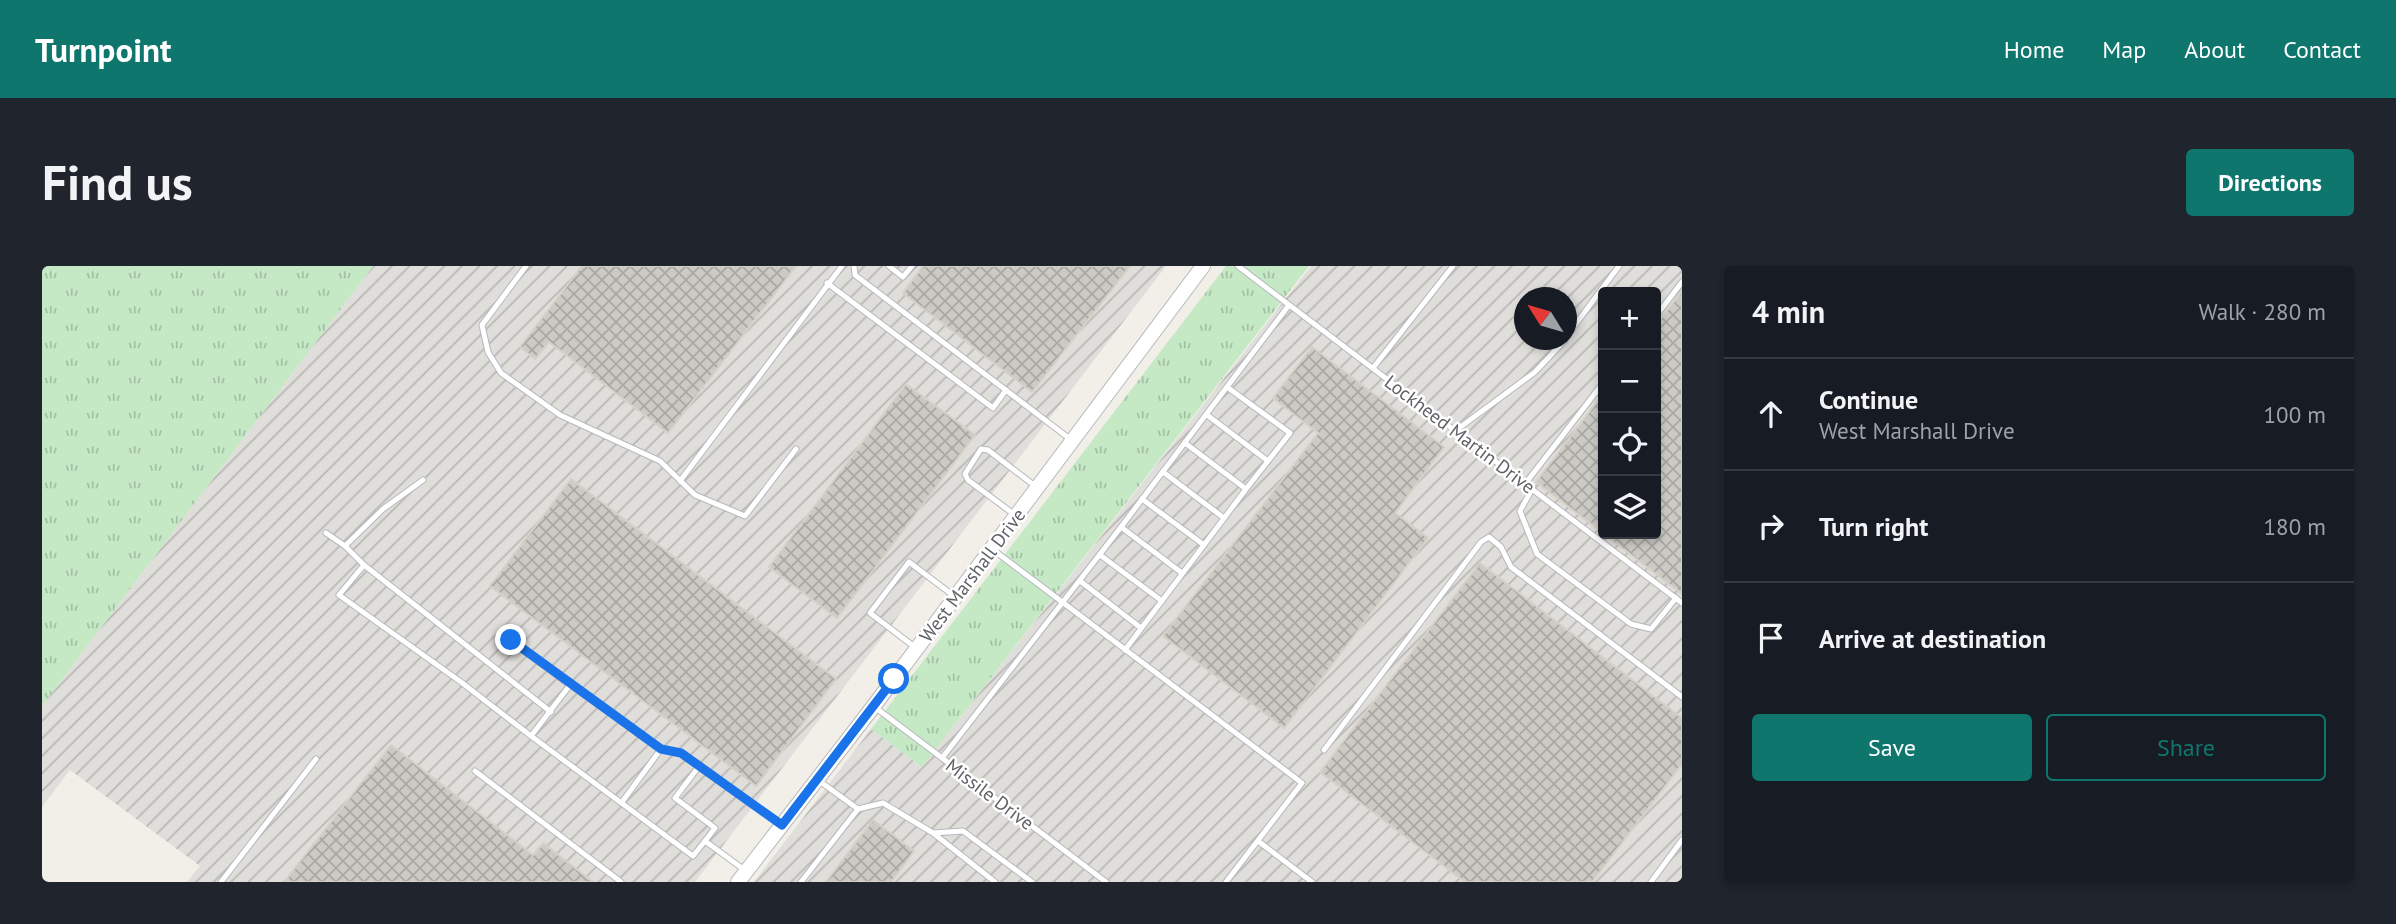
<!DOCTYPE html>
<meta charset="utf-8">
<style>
body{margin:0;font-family:"PT Sans",sans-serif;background:#20242c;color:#f1f3f6}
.controls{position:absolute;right:21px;top:21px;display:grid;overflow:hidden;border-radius:7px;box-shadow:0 4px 10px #0003}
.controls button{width:63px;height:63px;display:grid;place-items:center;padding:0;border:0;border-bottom:2px solid #363941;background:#171b24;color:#f1f3f6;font:35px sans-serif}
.compass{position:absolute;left:1472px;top:21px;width:63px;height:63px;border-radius:50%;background:#171b24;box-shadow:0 4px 10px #0003;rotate:307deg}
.stop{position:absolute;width:21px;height:21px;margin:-16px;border:5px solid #1a73e8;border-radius:50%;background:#fff}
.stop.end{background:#1a73e8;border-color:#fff;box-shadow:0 2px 7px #0008}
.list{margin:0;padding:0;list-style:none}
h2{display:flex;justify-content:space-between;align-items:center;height:91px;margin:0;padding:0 28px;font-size:30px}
h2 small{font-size:23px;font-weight:400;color:#9ea1a6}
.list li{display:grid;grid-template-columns:46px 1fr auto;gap:21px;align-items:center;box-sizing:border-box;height:112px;padding:0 28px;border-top:2px solid #363941}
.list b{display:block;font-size:26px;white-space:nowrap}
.list p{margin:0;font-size:23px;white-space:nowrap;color:#9ea1a6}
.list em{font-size:23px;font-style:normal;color:#9ea1a6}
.actions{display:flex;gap:14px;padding:21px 28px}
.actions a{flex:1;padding:16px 0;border:2px solid #0f766e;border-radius:7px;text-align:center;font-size:24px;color:#0f766e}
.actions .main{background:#0f766e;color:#fff}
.icon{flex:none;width:38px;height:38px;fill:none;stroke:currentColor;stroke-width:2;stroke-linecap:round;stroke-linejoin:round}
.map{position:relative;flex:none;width:1640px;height:616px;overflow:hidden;border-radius:7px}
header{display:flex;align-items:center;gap:42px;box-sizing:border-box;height:98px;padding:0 35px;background:#0f766e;color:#fff}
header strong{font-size:33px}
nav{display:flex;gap:38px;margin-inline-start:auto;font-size:24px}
.intro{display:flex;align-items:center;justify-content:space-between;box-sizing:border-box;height:168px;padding:0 42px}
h1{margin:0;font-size:49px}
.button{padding:18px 32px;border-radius:7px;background:#0f766e;color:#fff;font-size:24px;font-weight:700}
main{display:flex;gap:42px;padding:0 42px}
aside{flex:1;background:#171b24;border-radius:7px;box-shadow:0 4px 10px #0003}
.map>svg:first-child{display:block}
.industrial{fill:url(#industrial-furrows);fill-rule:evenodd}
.grass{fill:url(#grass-tufts)}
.building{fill:url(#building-cross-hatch);stroke:#d6d1c6;stroke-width:2}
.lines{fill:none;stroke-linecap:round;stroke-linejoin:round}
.service-casing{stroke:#b5b8bc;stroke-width:7}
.secondary-casing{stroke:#b6babf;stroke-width:16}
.service{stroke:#fff;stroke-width:5}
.secondary{stroke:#fff;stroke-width:14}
.route{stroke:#1a73e8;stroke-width:9}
.labels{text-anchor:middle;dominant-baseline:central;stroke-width:5;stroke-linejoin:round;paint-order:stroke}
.street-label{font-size:19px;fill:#5f6368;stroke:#fff}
</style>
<header>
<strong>Turnpoint</strong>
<nav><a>Home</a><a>Map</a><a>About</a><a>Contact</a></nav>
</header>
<div class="intro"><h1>Find us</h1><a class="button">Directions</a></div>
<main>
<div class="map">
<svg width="1640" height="616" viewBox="0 0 1640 616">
<defs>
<pattern id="industrial-furrows" width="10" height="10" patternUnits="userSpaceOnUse" patternTransform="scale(1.75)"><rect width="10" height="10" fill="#e0deda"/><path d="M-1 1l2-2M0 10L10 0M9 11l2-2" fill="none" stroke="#b9b8b5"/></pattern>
<pattern id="grass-tufts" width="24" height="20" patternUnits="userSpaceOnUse" patternTransform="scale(1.75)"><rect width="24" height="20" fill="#c5e8c5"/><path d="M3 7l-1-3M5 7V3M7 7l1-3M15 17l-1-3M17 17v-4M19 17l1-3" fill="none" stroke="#a3c0a4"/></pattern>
<pattern id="building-cross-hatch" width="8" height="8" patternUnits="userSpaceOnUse" patternTransform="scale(1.75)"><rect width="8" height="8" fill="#cccac5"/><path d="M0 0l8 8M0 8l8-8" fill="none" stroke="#a9a8a4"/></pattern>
</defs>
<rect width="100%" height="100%" fill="#f1efe8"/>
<g class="industrial">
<polygon points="331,0 1124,0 653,616 145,616 158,600 28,504 0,541 0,440"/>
<path d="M1269 0H1640V616H712L829 463 880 501ZM1561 26H1614V268H1561ZM1482 32H1524V74H1482Z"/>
</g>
<g class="grass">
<polygon points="0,0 331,0 0,440"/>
<polygon points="1184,0 1267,0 880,501 829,463"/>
</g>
<g class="building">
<polygon points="540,0 754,0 626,167 507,76 493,93 478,81"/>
<polygon points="881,0 1088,0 990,126 861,27"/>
<polygon points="1640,25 1640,328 1562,268 1614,268 1614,59"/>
<polygon points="1270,81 1402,181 1353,247 1386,272 1242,462 1121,370 1276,167 1231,132"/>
<polygon points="864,118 933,169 795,352 727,301"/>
<polygon points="1561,128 1561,267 1494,216"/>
<polygon points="529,213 794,413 714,520 448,320"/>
<polygon points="1438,297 1640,452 1640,498 1550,616 1423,616 1278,506"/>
<polygon points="349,479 491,589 501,577 551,616 242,616"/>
<polygon points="831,554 872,585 849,616 784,616"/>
</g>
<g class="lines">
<g class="service-casing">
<g id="service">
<polyline points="484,0 440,59 446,86 459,107 518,149 618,195 653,229 703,250 754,183"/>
<polyline points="812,0 813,9 1028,173"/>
<polyline points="847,0 861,11 870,0"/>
<polyline points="1196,0 1640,337"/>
<polyline points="785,17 951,142 964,124"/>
<polyline points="1614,50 1640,16"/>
<polyline points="1524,71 1577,0"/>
<polyline points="1331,102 1411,0"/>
<polyline points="1165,149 1226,195 1248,167 1185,121"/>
<polyline points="1413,165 1493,106 1523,74"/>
<polyline points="1121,206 1182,252"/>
<polyline points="638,215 800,0"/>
<polyline points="1483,218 1561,117"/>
<polyline points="1204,223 1226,195"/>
<polyline points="1490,223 1478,245 1495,288 1589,358 1609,363 1634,332"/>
<polyline points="1100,233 1162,279"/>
<polyline points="973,249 926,214 923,208 939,183 946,184 993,220"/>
<polyline points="1079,261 1140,307"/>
<polyline points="284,267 303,280 322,299"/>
<polyline points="303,280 341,243 381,214"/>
<polyline points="950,283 1260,517 1184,616"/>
<polyline points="1058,289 1120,335"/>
<polyline points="1038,315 1099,362"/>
<polyline points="469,375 528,419"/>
<polyline points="874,382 828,347 867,296 912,330"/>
<polyline points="1083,384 1204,223 1143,177"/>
<polyline points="834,442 1064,616"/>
<polyline points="489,470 419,416 297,329 322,299 509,446"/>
<polyline points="619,483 639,487 658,499"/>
<polyline points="1282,484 1439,276 1447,271 1459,281 1469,301 1640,431"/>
<polyline points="900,492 1079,261 1247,39"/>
<polyline points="433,505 579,616"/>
<polyline points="776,514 816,543"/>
<polyline points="580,536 619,483 528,419 489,470 651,590 663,575 704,605"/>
<polyline points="891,567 921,565 990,616"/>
<polyline points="663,575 673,562 633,532 658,499 738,558"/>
<polyline points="1216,575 1270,616"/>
<polyline points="179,616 274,493"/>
<polyline points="759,616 816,543 841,537 891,567 953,616"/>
<polyline points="1609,616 1640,574"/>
</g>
</g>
<g class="secondary-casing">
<polyline id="secondary" points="696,616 831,441 1161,0"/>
</g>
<use href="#service" class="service"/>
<use href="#secondary" class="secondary"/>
</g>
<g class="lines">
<polyline class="route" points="469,374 619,483 639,487 740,559 852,413"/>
</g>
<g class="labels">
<g class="street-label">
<text transform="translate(1418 168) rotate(37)">Lockheed Martin Drive</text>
<text transform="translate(930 309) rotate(-53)">West Marshall Drive</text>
<text transform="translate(948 528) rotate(37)">Missile Drive</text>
</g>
</g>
</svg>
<div class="controls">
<button>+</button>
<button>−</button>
<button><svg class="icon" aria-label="locate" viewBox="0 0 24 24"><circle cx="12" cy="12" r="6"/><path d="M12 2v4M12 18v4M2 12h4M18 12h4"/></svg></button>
<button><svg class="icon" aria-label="layers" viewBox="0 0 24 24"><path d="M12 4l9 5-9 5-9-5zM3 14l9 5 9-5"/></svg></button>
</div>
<svg class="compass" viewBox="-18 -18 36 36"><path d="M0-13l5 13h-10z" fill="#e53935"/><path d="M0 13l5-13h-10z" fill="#9ea1a6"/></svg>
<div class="stop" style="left:852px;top:413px"></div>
<div class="stop end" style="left:469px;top:374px"></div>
</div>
<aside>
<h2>4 min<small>Walk · 280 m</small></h2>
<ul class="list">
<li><svg class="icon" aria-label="ahead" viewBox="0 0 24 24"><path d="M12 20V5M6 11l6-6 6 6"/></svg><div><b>Continue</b><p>West Marshall Drive</p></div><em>100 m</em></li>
<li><svg class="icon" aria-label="right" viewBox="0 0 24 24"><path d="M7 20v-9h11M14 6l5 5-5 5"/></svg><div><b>Turn right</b></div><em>180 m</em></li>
<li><svg class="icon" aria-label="arrive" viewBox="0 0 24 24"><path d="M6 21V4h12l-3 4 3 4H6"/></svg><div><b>Arrive at destination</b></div></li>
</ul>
<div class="actions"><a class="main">Save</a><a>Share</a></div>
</aside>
</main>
